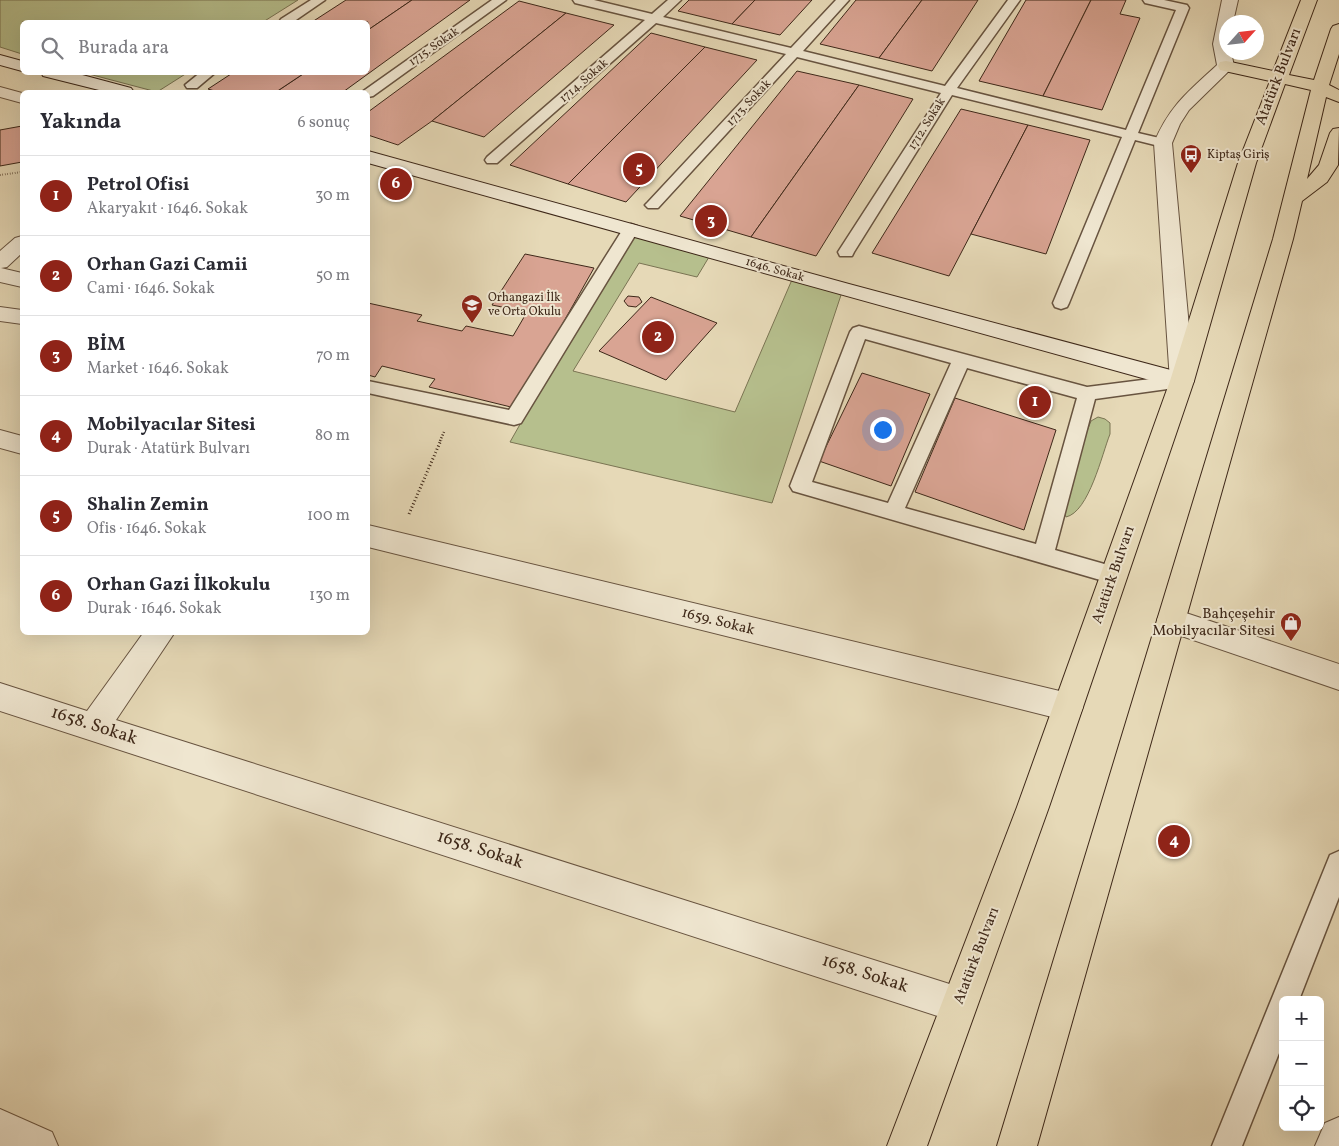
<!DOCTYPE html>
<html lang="tr">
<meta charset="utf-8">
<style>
body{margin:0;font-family:Vollkorn,serif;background:#f7f7f7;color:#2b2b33}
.controls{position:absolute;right:15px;bottom:15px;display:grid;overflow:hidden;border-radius:8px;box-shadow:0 5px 20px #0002}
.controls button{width:45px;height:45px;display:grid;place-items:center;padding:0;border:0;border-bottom:1px solid #e1e1e2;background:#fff;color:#2b2b33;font:25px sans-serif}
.compass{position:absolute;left:1219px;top:15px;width:45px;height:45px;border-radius:50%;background:#fff;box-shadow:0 5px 20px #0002;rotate:63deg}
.you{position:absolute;left:882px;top:429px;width:18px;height:18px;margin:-12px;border:4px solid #fff;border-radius:50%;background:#1a73e8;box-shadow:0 0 0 8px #1a73e833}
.badge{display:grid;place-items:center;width:32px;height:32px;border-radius:50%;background:#8f2418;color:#fff;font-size:16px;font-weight:700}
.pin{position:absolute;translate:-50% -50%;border:2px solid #fff;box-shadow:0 1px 5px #0006}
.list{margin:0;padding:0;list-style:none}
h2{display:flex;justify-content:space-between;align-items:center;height:65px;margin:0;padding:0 20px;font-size:21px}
h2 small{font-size:16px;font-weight:400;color:#7c7c81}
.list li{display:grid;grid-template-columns:32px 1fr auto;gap:15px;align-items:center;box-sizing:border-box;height:80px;padding:0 20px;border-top:1px solid #e1e1e2}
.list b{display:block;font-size:19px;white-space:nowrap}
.list p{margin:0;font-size:16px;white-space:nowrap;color:#7c7c81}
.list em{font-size:16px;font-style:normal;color:#7c7c81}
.icon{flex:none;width:28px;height:28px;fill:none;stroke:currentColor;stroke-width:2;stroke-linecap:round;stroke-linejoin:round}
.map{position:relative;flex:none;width:1339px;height:1146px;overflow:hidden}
.search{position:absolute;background:#fff;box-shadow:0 5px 20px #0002;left:20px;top:20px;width:350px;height:55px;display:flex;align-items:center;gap:12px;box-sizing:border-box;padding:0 18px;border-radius:8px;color:#7c7c81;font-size:19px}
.panel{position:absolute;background:#fff;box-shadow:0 5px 20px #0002;left:20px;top:90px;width:350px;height:545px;border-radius:8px}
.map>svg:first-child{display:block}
.green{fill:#b6bf8d;stroke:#7a7453}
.building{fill:#d9a493;stroke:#3e2819}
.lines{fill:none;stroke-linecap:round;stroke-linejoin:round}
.lane-casing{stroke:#685440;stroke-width:3}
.street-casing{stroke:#685440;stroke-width:2}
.secondary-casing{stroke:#3e2819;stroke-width:2}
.primary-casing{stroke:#3e2819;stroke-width:2}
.path-far2{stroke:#3e2819;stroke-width:2;stroke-dasharray:0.5 2;stroke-linecap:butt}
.path-far1{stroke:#3e2819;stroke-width:2.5;stroke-dasharray:1 2;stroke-linecap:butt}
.path{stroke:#3e2819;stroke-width:3;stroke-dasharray:1 2.5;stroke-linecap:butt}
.lane{fill:#efe6d0;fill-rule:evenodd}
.street{fill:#efe6d0;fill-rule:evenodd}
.secondary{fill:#efe6d0;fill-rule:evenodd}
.primary{fill:#e6d9b7;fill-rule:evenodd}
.labels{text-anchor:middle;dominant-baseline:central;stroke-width:4;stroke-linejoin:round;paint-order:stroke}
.far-street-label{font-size:12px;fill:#3e2819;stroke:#efe6d0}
.far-poi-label{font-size:12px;fill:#3e2819;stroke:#efe6d0;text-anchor:start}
.street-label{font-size:15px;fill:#3e2819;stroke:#efe6d0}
.poi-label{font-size:15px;fill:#3e2819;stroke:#efe6d0;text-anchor:end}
.near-street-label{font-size:18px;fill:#3e2819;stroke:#efe6d0}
</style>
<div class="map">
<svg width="1339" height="1146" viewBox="0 0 1339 1146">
<rect width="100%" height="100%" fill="#e6d9b7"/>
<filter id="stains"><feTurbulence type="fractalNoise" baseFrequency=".004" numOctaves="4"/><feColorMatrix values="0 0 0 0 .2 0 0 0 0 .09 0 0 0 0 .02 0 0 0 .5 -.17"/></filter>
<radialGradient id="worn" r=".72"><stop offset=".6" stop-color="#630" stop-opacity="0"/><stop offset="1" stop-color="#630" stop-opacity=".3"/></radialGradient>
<g class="green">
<polygon points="0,0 298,0 263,22 22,22 22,54 0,47"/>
<polygon points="85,73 187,73 157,92"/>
<polygon points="631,229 712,252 697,277 639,263 573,371 735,412 794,275 843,289 772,503 510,442"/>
<path d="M1098 417 1105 419 1110 423V434C1102 454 1089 512 1066 517 1056 497 1081 447 1089 426L1091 421Z"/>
</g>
<g class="building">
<polygon points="346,0 412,0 368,30 368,22 312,22"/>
<polygon points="412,0 470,0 343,92 276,92 306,72 368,72 368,30"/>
<polygon points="689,0 755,0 732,24 678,11"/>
<polygon points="755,0 812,0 780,35 732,24"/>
<polygon points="856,0 922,0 879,58 820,44"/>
<polygon points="922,0 978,0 932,71 879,58"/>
<polygon points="1026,0 1091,0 1043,96 979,81"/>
<polygon points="1091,0 1126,0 1120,14 1140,18 1102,110 1043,96"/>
<polygon points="519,1 566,13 432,121 398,145 368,135 368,112"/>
<polygon points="566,13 614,25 484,137 432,121"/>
<polygon points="651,33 705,47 568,184 510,165"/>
<polygon points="705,47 757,60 626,202 568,184"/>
<polygon points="797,71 859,85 751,237 680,216"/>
<polygon points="234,72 306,72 276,92 218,92 208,89"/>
<polygon points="859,85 913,99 816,256 751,237"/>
<polygon points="961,109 1028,125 949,276 872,253"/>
<polygon points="1028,125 1090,140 1046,254 971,234"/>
<polygon points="22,126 22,162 0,166 0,130"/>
<polygon points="525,254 594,268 515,408 429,387 435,379 382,366 375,377 368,375 368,303 422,315 417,321 462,331 466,326 513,336 527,312 492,305"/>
<polygon points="628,296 639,297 642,302 636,307 628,306 624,301"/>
<polygon points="651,297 717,323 666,380 599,351"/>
<polygon points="862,373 930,394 891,486 819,461"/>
<polygon points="955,398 1056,430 1024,530 915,492"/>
</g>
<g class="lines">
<g class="lane-casing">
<g id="lane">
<polygon points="311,0 325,0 293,22 279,22 281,19"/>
<polygon points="492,0 506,0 373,96 368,97 368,92 362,92"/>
<polygon points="573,0 594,0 652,14 668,0 681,0 663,17 791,48 836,0 849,0 803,51 945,86 1008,0 1020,0 957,88 1126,130 1176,10 1145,3 1143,0 1164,0 1187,5 1189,8 1138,133 1168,140 1170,143 1168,146 1163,147 1135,140 1069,303 1067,307 1061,309 1055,307 1053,303 1122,137 952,95 854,252 852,256 840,256 838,252 941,93 797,57 658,208 648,208 645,205 648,202 786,54 656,23 497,163 487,163 485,160 487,157 645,20 575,3"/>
<polygon points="201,72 216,72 197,88 187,88 185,85"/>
<polygon points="631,224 637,226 639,229 521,423 514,425 368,393 368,381 509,410 623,229 625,226"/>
<path d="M859 326 1087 387 1182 375 1188 376 1191 381 1188 386 1182 387 1095 399 1055 550 1122 569 1125 575 1122 581 1114 584 793 491 790 486 850 332 853 328ZM865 339 951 363 888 503 812 482ZM967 368 1077 398 1036 544 905 508Z"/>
<polygon points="1339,851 1339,897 1299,1000 1283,1000 1283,1043 1242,1146 1212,1146 1330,855"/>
</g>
</g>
<g class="street-casing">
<g id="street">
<path d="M1222 0H1238L1233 22H1226V52H1231L1234 66 1189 110 1180 124 1172 143 1194 381 1190 387 1182 389 1174 387 1170 381 1154 143C1170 105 1188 92 1217 65L1213 44Z"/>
<polygon points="0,87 22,93 22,103 0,97"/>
<polygon points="22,236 22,253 7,267 1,268 22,273 22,287 0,282 0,251 15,238"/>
<polygon points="0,307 22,310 22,324 0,321"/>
<polygon points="0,430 22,436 22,454 0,448"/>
<polygon points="368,525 1068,693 1079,697 1083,707 1079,717 1068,721 368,547"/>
<polygon points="1171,608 1339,664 1339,690 1161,629 1157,620 1161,611"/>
<polygon points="144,632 175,632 116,720 959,987 972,992 977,1005 972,1018 959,1023 0,711 0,683 87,711"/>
<polygon points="0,1109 52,1132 58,1146 0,1146"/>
<polygon points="1339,1117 1339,1146 1315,1146 1325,1123"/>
</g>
</g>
<g class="secondary-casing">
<g id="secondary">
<polygon points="0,55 22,61 22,71 0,65"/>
<polygon points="41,72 71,72 131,88 134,92 107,92 43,76"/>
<polygon points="368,151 849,284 1182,373 1190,375 1194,381 1190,387 1182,389 368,163"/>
</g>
</g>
<g class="primary-casing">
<polygon id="primary" points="1301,0 1317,0 1289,75 1314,80 1331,29 1333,26 1339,24 1339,54 1329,85 1339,90 1339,102 1326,97 1307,179 1319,165 1330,133 1333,129 1339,128 1338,165 1327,182 1302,201 1293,239 1037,1146 997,1146 1273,239 1311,90 1285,84 1256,163 1194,381 1049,807 927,1146 887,1146 1017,807 1170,381 1238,163 1270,81 1220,70 1218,66 1220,62 1226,61 1273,71"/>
</g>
<polyline class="path-far2" points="0,175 22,172"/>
<polyline class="path-far1" points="440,441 444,432"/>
<polyline class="path" points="409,514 441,440"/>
<use href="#lane" class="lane"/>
<use href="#street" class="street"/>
<use href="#secondary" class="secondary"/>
<use href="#primary" class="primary"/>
</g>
<defs>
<g id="bus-pin" transform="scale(1.125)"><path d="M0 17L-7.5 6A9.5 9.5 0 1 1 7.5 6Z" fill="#8f2418" stroke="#efe6d0"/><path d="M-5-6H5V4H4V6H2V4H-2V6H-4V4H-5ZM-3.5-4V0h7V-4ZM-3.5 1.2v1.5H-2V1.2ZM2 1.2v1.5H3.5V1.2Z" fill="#fff"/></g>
<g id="school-pin" transform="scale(1.125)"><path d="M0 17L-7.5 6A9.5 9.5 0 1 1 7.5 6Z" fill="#8f2418" stroke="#efe6d0"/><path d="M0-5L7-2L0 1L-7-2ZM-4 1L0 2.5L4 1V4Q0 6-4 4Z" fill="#fff"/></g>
<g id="shop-pin" transform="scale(1.125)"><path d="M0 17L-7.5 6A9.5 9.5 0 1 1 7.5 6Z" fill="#8f2418" stroke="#efe6d0"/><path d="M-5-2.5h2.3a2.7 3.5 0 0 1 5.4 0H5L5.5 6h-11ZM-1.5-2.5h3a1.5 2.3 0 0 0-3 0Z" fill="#fff"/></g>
</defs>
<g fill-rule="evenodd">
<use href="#bus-pin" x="1191" y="155"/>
<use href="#school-pin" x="472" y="305"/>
<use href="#shop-pin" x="1291" y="623"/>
</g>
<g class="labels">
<g class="far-street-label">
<text transform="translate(434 47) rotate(-35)">1715. Sokak</text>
<text transform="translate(584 81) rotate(-41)">1714. Sokak</text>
<text transform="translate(749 103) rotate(-47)">1713. Sokak</text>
<text transform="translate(927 124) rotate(-58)">1712. Sokak</text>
<text transform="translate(775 270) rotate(16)">1646. Sokak</text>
</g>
<g class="far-poi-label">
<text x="1207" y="155">Kiptaş Giriş</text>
<text x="488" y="298">Orhangazi İlk<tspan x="488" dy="14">ve Orta Okulu</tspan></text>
</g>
<g class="street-label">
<text transform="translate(1279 77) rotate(-69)">Atatürk Bulvarı</text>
<text transform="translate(1114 575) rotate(-71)">Atatürk Bulvarı</text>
<text transform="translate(718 622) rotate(14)">1659. Sokak</text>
<text transform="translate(977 956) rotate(-69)">Atatürk Bulvarı</text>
</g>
<g class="poi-label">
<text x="1275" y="614">Bahçeşehir<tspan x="1275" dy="17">Mobilyacılar Sitesi</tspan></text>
</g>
<g class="near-street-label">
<text transform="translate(94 726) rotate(18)">1658. Sokak</text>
<text transform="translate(480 850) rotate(18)">1658. Sokak</text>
<text transform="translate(865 974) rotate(18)">1658. Sokak</text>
</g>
</g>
<rect width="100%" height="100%" filter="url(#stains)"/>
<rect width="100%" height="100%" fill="url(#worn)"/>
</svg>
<div class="controls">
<button>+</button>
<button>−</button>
<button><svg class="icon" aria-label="locate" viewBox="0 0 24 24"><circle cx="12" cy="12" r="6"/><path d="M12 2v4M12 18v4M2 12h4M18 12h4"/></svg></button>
</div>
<svg class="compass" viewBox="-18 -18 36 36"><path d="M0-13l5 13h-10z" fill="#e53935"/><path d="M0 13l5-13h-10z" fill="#7c7c81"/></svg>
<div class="you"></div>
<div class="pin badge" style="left:1035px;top:402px">1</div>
<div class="pin badge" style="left:658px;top:337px">2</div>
<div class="pin badge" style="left:711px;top:221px">3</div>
<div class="pin badge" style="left:1174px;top:841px">4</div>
<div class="pin badge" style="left:639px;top:169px">5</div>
<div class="pin badge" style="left:396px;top:184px">6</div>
<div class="search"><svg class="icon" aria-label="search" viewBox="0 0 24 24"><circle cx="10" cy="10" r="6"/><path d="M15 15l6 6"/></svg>Burada ara</div>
<section class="panel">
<h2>Yakında<small>6 sonuç</small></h2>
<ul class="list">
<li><span class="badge">1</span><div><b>Petrol Ofisi</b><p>Akaryakıt · 1646. Sokak</p></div><em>30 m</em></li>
<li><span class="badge">2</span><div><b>Orhan Gazi Camii</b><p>Cami · 1646. Sokak</p></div><em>50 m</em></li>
<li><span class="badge">3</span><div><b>BİM</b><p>Market · 1646. Sokak</p></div><em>70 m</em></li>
<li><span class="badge">4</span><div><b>Mobilyacılar Sitesi</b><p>Durak · Atatürk Bulvarı</p></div><em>80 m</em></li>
<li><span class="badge">5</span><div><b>Shalin Zemin</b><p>Ofis · 1646. Sokak</p></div><em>100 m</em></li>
<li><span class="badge">6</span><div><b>Orhan Gazi İlkokulu</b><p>Durak · 1646. Sokak</p></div><em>130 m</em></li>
</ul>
</section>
</div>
